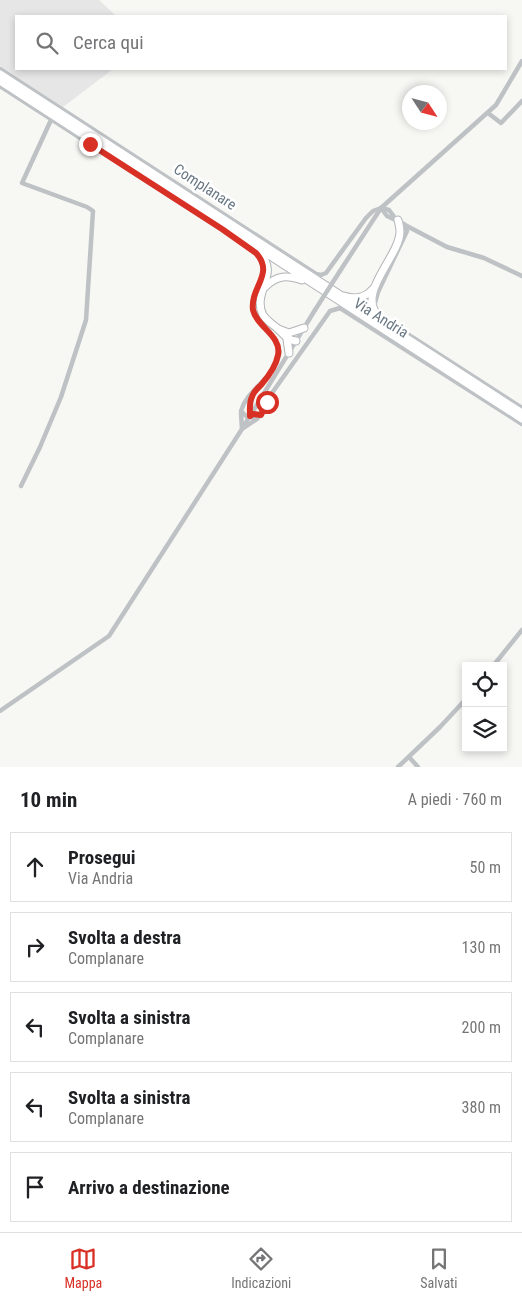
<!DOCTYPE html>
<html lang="it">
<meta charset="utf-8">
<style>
body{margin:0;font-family:"Roboto Condensed",sans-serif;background:#f6f6f6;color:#202124}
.controls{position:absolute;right:15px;bottom:15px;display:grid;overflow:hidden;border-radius:0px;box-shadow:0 2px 8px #0003}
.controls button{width:45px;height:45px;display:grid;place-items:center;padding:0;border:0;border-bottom:1px solid #e0e0e0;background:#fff;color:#202124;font:25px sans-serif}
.compass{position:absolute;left:402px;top:85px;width:45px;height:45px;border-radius:50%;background:#fff;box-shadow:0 2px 8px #0003;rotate:126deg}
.stop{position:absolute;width:15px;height:15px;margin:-11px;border:4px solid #d93025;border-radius:50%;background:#fff}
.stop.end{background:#d93025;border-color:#fff;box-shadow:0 1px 5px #0008}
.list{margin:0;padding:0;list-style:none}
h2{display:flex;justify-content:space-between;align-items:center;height:65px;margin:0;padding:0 20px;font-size:21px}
h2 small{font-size:16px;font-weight:400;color:#757577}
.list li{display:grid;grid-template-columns:32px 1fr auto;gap:15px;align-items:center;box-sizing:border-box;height:70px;margin:0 10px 10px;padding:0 10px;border:1px solid #e0e0e0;border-radius:0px}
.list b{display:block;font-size:19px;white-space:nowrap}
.list p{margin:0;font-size:16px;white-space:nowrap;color:#757577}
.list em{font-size:16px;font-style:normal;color:#757577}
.icon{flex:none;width:28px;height:28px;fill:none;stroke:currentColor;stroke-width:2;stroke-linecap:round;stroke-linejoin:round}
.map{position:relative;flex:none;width:522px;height:767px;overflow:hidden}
.search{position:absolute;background:#fff;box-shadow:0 2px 8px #0003;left:15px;right:15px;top:15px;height:55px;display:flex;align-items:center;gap:12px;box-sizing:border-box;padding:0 18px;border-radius:0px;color:#757577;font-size:19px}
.sheet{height:465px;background:#fff}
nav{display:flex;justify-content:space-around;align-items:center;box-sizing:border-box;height:70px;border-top:1px solid #e0e0e0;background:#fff;font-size:14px;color:#757577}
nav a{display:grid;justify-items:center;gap:2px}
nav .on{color:#d93025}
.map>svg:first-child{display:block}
.built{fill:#e5e6e5}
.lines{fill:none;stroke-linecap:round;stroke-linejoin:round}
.highway-casing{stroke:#b1b5b8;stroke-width:9}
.minor{stroke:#bec2c5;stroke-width:4.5}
.highway{stroke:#fff;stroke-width:7}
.minor-bridge{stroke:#bec2c5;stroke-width:4.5}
.route{stroke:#d93025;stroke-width:6}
.labels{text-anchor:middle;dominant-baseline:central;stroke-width:5;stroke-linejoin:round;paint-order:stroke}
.street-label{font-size:15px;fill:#687783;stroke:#fff}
</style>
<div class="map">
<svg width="522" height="767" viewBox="0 0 522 767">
<rect width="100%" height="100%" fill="#f7f7f4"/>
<polygon class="built" points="0,0 99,0 116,16 16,16 16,69 113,69 63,107 0,66"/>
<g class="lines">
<g class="highway-casing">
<g id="highway">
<polyline points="0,74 522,413"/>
<polyline points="0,81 522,419"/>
<path d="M258 252C282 273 251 292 263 315 267 321 272 324 277 328 284 334 286 340 296 341"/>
<path d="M265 287C277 275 287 275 302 280"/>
<path d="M344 296C356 300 365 298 373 289"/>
<path d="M380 318C354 294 399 258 400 232 400 227 399 224 398 220"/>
<polyline points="278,329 289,333 304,328"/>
<polyline points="287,339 289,353"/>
</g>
</g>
<g class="minor">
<polyline points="0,69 316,274 321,275 326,273 366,218 373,211 381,208"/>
<path d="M0 86 221 229 256 253C275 274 250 287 253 310 256 327 282 336 279 355 274 379 247 389 241 411L247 417 253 414 261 415"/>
<polyline points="488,113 501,123 522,101"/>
<polyline points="381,208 389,210 395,218"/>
<polyline points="405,225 447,247 484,258 522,276"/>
<polyline points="340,271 381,208 496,105 522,61"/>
<polyline points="375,303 378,292 407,231 404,224 387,216 381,208"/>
<polyline points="379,314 412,337 522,408"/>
<polyline points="241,413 242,429 257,419"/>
<polyline points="250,414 252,395"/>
<polyline points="250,416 254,419 259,417 272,393 323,321 330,311 340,308 522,424"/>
<polyline points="21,486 40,447 61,397 86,320 93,211 87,207 22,183 51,120"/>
<polyline points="493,666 522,630"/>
<polyline points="0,711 109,636 242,429 315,310"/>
<polyline points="409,757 418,767"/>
<polyline points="398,767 440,727 466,699"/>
</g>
<use href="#highway" class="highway"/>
<polyline class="minor-bridge" points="315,310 340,271"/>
</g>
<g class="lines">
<path class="route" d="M90 144 222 229 256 253C275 274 250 287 253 310 257 327 282 336 278 355 276 366 268 377 261 385 258 388 253 392 252 397 249 402 250 409 250 416L253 414 261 415 267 402"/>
</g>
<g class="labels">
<g class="street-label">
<text transform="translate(205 187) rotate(33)">Complanare</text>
<text transform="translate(381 318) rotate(32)">Via Andria</text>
</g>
</g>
</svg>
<div class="controls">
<button><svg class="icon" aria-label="locate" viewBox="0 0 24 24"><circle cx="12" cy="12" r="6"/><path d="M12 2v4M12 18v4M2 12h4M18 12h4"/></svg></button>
<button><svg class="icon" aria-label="layers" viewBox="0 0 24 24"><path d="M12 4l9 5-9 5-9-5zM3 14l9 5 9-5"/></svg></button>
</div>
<svg class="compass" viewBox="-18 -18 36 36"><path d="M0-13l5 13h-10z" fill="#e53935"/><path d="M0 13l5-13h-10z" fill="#757577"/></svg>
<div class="stop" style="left:267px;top:402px"></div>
<div class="stop end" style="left:90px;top:144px"></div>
<div class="search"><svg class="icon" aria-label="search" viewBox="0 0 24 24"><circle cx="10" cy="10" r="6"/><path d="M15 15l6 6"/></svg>Cerca qui</div>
</div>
<section class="sheet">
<h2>10 min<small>A piedi · 760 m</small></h2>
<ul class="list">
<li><svg class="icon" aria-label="ahead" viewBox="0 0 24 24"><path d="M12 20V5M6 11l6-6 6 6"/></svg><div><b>Prosegui</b><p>Via Andria</p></div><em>50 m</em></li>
<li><svg class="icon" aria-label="right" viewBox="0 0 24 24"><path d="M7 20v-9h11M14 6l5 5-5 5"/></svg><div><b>Svolta a destra</b><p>Complanare</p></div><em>130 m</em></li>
<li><svg class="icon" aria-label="left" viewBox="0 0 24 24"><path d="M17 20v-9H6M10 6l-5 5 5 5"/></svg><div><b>Svolta a sinistra</b><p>Complanare</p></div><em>200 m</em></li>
<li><svg class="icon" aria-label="left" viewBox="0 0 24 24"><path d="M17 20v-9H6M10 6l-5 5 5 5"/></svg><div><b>Svolta a sinistra</b><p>Complanare</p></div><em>380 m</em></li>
<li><svg class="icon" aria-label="arrive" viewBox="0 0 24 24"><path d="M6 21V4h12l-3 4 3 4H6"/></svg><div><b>Arrivo a destinazione</b></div></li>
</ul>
</section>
<nav>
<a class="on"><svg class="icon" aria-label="map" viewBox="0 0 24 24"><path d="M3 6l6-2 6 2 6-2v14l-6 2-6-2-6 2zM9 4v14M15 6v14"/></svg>Mappa</a>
<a><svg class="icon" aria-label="directions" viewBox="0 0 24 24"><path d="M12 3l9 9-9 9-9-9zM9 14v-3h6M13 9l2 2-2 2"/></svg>Indicazioni</a>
<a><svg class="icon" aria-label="saved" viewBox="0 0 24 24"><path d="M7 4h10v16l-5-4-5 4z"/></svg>Salvati</a>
</nav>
